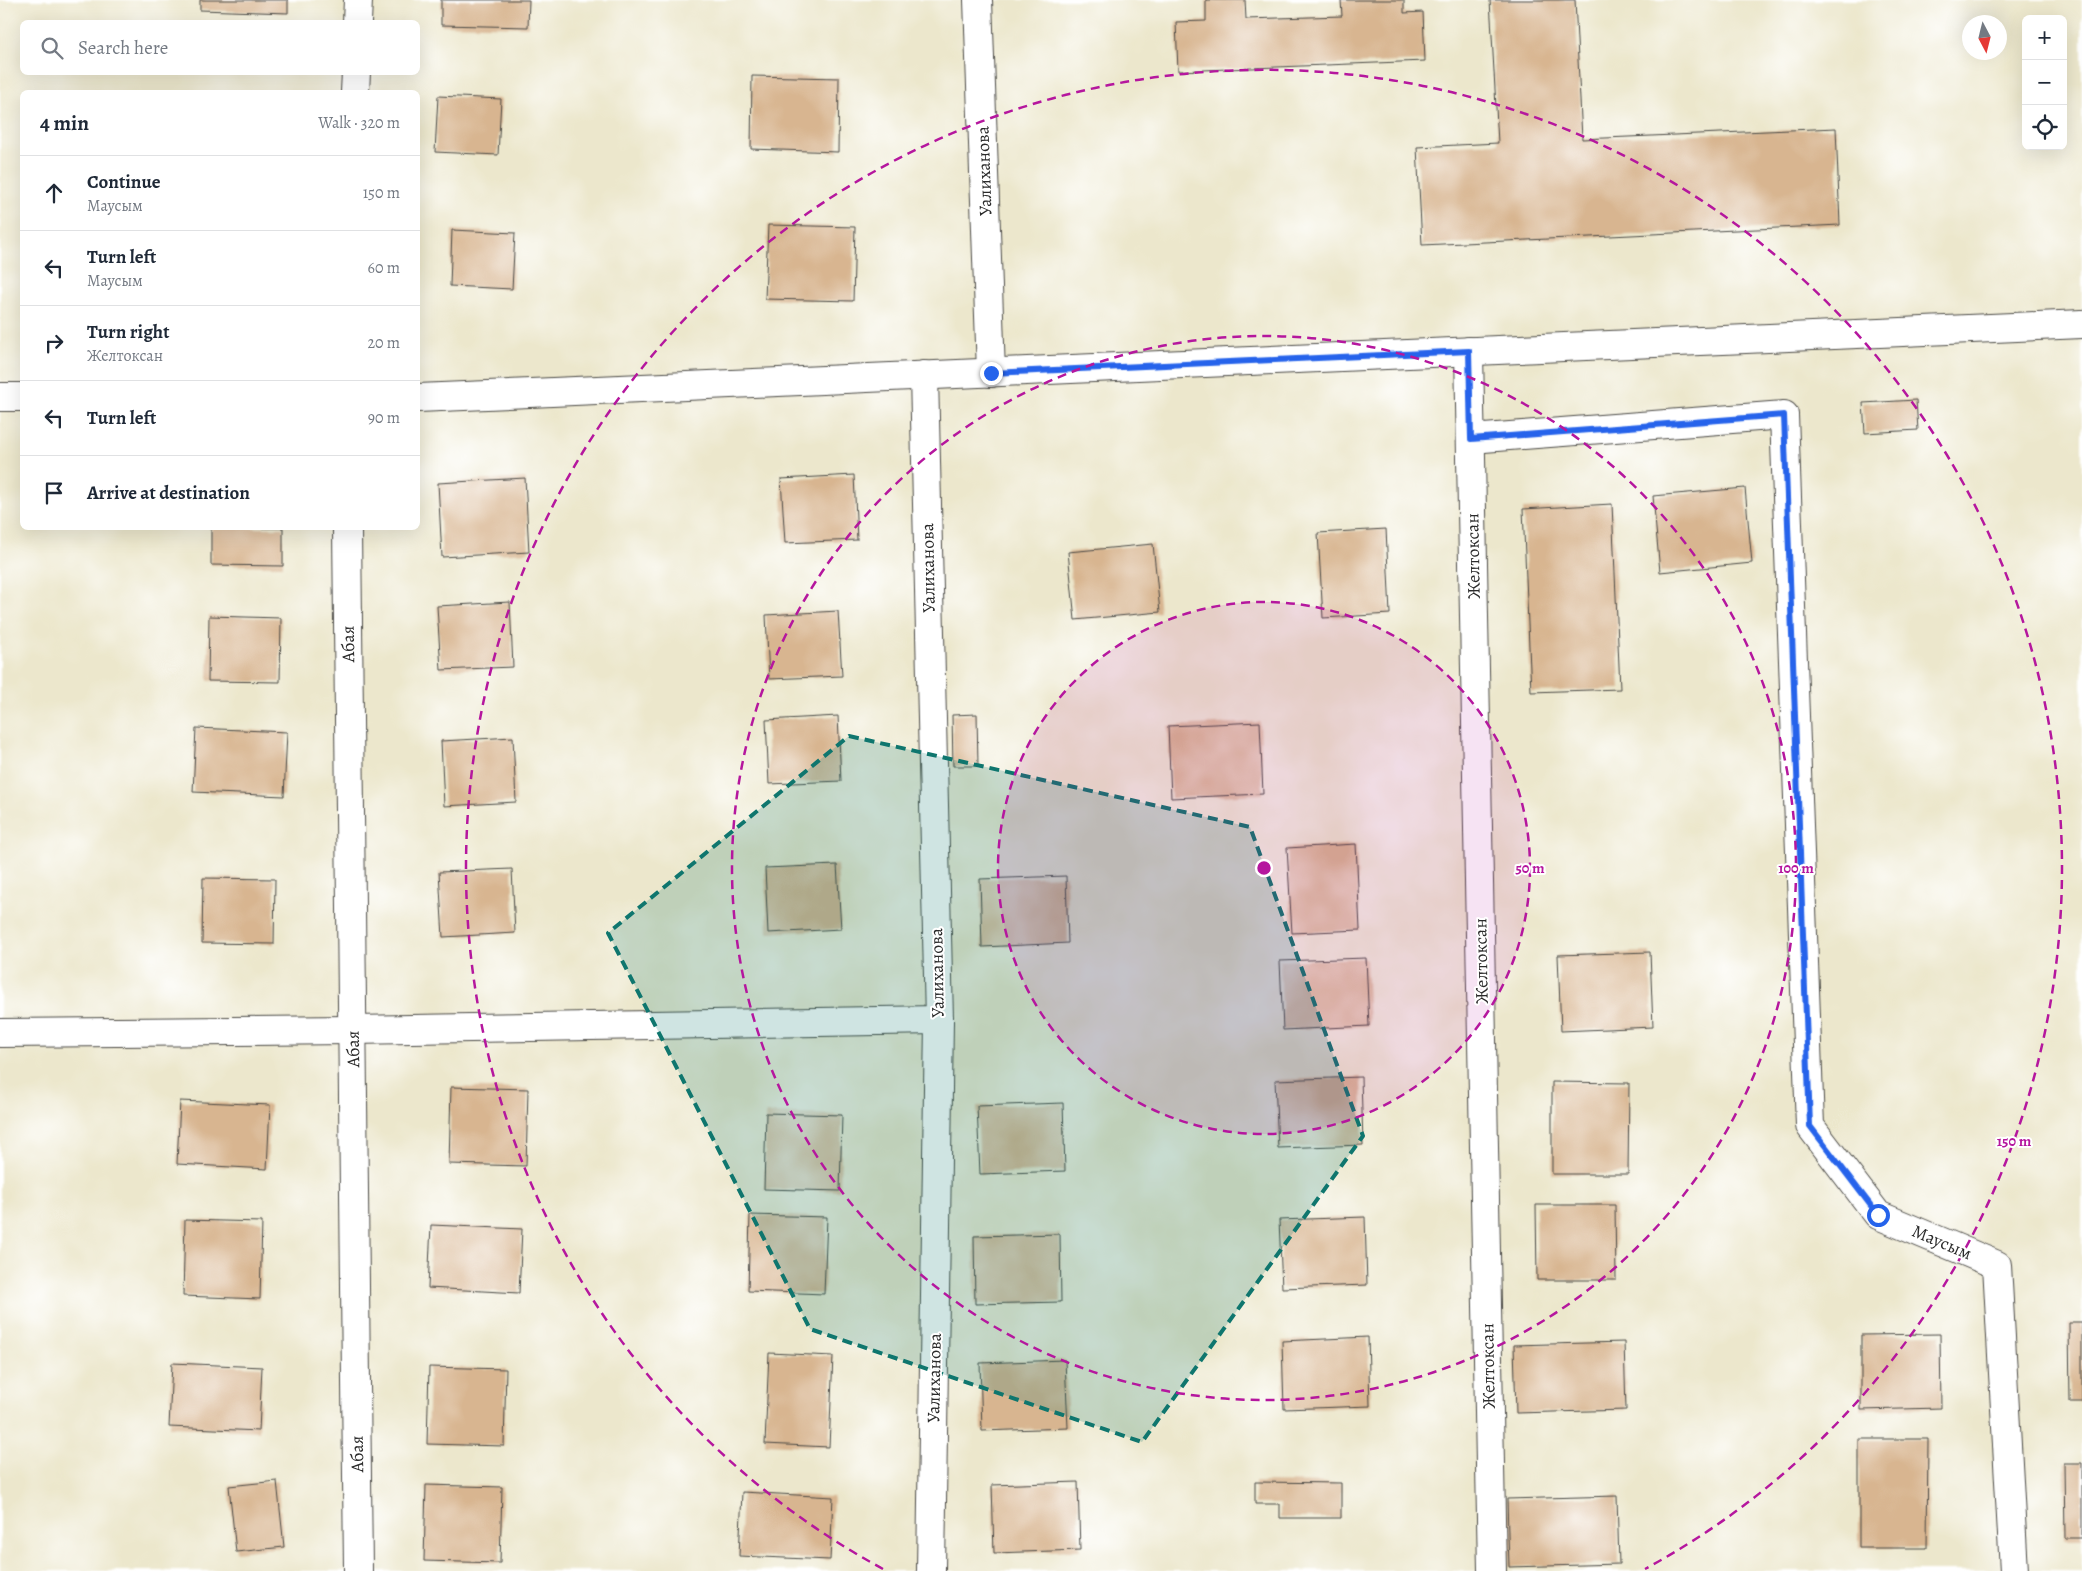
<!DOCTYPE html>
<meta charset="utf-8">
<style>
body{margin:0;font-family:Alegreya,serif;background:#f2f2f3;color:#1f2937}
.controls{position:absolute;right:15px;top:15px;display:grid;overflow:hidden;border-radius:8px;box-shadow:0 5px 20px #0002}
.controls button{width:45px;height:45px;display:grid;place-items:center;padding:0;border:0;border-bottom:1px solid #e0e1e3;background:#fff;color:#1f2937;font:25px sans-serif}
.compass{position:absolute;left:1962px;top:15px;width:45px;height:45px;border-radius:50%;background:#fff;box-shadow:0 5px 20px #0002;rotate:173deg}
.stop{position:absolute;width:15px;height:15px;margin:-11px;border:4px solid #2563eb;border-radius:50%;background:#fff}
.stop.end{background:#2563eb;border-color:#fff;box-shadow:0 1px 5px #0008}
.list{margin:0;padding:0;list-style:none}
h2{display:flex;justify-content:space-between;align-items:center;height:65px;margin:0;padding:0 20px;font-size:21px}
h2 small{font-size:16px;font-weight:400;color:#747a83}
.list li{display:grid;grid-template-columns:32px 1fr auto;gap:15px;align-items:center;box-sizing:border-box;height:75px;padding:0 20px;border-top:1px solid #e0e1e3}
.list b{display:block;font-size:19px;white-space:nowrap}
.list p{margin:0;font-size:16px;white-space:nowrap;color:#747a83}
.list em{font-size:16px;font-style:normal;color:#747a83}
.icon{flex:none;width:28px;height:28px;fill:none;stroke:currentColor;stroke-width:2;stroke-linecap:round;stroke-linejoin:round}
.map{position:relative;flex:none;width:2082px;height:1571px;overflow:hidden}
.search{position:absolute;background:#fff;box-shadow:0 5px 20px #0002;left:20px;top:20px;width:400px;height:55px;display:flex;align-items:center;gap:12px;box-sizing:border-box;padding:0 18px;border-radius:8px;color:#747a83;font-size:19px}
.panel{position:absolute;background:#fff;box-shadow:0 5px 20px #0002;left:20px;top:90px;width:400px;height:440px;border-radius:8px}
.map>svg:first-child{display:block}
.building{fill:#d8b590}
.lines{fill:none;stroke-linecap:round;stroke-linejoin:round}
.minor-casing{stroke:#484743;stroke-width:30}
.minor{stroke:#fff;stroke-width:28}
.route{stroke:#2563eb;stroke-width:6}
.marked{fill:#0f766e;fill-opacity:0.2;stroke:#0f766e;stroke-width:4;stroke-dasharray:10 6;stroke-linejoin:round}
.ring{fill:none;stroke:#b5179e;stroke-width:2.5;stroke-dasharray:9 6}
.labels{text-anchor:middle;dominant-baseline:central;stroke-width:4;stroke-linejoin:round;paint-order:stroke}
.street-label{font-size:18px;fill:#2b2b2b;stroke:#fff}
.centre{fill:#b5179e;stroke:#fff;stroke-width:2.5}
.ring-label{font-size:15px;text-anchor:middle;font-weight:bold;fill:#b5179e;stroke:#fff;stroke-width:4;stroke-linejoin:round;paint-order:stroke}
</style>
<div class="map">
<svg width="2082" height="1571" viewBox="0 0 2082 1571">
<rect width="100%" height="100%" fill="#fff"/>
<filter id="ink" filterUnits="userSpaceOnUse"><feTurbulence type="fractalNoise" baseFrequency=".02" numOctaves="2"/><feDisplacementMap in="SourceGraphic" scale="10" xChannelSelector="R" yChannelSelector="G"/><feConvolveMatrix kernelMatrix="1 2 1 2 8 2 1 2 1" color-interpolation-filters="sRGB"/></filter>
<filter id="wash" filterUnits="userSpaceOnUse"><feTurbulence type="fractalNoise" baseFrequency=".0096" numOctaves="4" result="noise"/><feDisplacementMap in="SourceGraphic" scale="20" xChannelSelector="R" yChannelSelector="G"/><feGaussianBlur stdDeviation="1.12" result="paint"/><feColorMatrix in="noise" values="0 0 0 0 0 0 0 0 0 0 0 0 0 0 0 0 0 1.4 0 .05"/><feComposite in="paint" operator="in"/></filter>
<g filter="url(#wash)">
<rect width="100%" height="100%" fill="#ece7cc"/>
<g id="blocks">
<g class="building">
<polygon points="200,0 288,0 288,13 200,10"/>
<polygon points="441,0 529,0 528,27 441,25"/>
<polygon points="1206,0 1245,0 1246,19 1342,16 1341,0 1404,0 1404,13 1423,12 1425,61 1178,71 1176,22 1206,21"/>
<polygon points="1490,0 1575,0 1582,139 1836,128 1840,225 1422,245 1417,147 1498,143"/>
<polygon points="752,76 839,78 838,152 751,149"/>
<polygon points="438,96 501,99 498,155 435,152"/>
<polygon points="768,225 855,227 853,301 765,299"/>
<polygon points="452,230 515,233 512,289 450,286"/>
<polygon points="1916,400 1918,430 1865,433 1863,403"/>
<polygon points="854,475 857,540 785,543 781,479"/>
<polygon points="525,478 529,552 442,557 438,483"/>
<polygon points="1745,488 1752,563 1660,572 1653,496"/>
<polygon points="1612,504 1620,689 1531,692 1523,509"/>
<polygon points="211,528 283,528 283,566 211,565"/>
<polygon points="1386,529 1390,614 1323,618 1318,533"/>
<polygon points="1153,544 1160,612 1075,620 1068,552"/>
<polygon points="510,602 513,667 441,670 437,606"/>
<polygon points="838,611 842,676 769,679 766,615"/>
<polygon points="209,616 281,618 280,682 208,681"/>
<polygon points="977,714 978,766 953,766 952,715"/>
<polygon points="838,716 841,781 769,784 766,720"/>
<polygon points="1260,722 1263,794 1171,798 1168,726"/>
<polygon points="196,728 287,732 284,796 193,792"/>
<polygon points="513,737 516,802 444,806 441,741"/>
<polygon points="1356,844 1360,930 1292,933 1287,848"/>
<polygon points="837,865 841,929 768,933 765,868"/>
<polygon points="512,869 515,933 443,937 439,872"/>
<polygon points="1066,876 1068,943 982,947 980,879"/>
<polygon points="203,878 275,879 274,944 202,943"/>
<polygon points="1650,952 1653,1027 1561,1031 1558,955"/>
<polygon points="1366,958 1369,1026 1283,1030 1280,961"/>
<polygon points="1361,1077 1363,1145 1278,1148 1275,1080"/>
<polygon points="1552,1082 1629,1083 1628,1174 1552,1174"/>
<polygon points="451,1087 528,1089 526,1166 449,1164"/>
<polygon points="180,1101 270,1105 267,1169 177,1164"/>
<polygon points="1063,1103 1065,1171 980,1174 977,1106"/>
<polygon points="766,1113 842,1115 840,1191 764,1189"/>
<polygon points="1536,1205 1615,1205 1616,1280 1537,1280"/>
<polygon points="750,1215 827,1217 824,1294 748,1291"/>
<polygon points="1365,1217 1367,1285 1282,1288 1279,1220"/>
<polygon points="185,1220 262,1222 260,1299 183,1296"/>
<polygon points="431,1225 522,1229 519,1293 428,1288"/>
<polygon points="1060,1234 1061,1302 975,1304 974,1236"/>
<polygon points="2069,1323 2082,1323 2082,1402 2070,1402"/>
<polygon points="1940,1334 1941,1408 1861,1410 1861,1335"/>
<polygon points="1368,1337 1370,1406 1284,1409 1282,1341"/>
<polygon points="1624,1342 1626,1410 1516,1413 1514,1345"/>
<polygon points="769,1353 833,1356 829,1447 765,1444"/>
<polygon points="1065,1360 1068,1428 982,1431 980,1363"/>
<polygon points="172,1363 262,1367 259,1431 169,1427"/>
<polygon points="429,1367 506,1369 504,1446 427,1444"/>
<polygon points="1859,1439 1928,1439 1927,1548 1859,1548"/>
<polygon points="2064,1463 2082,1463 2082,1538 2065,1538"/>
<polygon points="277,1481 284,1547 236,1552 229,1486"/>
<polygon points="1078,1482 1080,1550 994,1553 992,1485"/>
<polygon points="1255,1482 1341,1483 1341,1518 1280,1518 1280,1504 1255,1504"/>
<polygon points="426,1485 502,1487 500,1563 424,1561"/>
<polygon points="742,1492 833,1497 830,1560 739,1556"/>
<polygon points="1617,1496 1619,1564 1509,1567 1507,1499"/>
</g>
</g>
</g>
<g filter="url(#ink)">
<use href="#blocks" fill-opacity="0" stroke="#484743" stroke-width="1"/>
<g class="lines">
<g class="minor-casing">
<g id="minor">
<polyline points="978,0 991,373"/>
<polyline points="357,22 358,0"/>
<polyline points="355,92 356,72"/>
<polyline points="1469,351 1492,1571"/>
<polyline points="924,375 939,1020 931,1571"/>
<polyline points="0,397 22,397"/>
<polyline points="418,398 2082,324"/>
<polyline points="1471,439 1784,415 1810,1126 1878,1215 1997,1265 2014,1571"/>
<polyline points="347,528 358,1571"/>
<polyline points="0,1033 352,1030 939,1020"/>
</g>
</g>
<use href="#minor" class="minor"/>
</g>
</g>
<g class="lines" filter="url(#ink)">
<polyline class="route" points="991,373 1469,351 1471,439 1784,415 1810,1126 1878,1215"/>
</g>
<path class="marked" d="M849 736 1250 827 1363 1136 1142 1442 810 1329 608 933Z"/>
<circle cx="1264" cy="868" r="266" fill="#b5179e" fill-opacity=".12"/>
<g class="ring">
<circle cx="1264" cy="868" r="266"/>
<circle cx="1264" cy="868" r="532"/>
<path d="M883 1569A798 798 0 1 1 1645 1569"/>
</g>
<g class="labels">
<g class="street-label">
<text transform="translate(984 171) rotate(-92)">Уалиханова</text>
<text transform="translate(1473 556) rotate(-91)">Желтоксан</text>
<text transform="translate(928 568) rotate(-91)">Уалиханова</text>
<text transform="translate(348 644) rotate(-91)">Абая</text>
<text transform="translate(1481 961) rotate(-91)">Желтоксан</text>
<text transform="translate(937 973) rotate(-91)">Уалиханова</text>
<text transform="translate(353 1049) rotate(-91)">Абая</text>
<text transform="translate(1942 1242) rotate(23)">Маусым</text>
<text transform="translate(1488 1366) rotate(-91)">Желтоксан</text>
<text transform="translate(934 1378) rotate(-89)">Уалиханова</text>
<text transform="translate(357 1454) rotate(-91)">Абая</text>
</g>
</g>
<circle cx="1264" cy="868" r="8" class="centre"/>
<g class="ring-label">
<text x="1530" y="873">50 m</text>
<text x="1796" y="873">100 m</text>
<text x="2014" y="1146">150 m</text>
</g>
</svg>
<div class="controls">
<button>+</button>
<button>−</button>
<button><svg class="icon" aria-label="locate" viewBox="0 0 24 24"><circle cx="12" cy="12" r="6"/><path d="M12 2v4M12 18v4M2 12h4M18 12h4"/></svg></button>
</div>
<svg class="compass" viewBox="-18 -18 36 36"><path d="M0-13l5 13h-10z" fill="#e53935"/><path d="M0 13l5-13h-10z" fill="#747a83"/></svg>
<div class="stop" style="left:1878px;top:1215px"></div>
<div class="stop end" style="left:991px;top:373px"></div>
<div class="search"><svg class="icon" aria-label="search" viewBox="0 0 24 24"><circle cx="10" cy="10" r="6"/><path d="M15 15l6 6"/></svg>Search here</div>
<section class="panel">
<h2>4 min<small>Walk · 320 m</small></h2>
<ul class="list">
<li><svg class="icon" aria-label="ahead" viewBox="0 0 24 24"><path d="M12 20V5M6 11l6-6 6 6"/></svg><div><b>Continue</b><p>Маусым</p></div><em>150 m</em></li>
<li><svg class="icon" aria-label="left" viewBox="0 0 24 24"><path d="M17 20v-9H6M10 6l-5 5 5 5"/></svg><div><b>Turn left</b><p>Маусым</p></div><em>60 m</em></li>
<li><svg class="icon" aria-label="right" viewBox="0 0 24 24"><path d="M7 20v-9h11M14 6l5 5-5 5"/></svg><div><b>Turn right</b><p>Желтоксан</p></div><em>20 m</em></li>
<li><svg class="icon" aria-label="left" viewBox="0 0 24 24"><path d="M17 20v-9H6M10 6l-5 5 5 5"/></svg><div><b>Turn left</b></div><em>90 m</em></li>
<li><svg class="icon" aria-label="arrive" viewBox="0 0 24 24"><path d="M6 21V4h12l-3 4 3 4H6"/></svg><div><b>Arrive at destination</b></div></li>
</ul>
</section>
</div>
